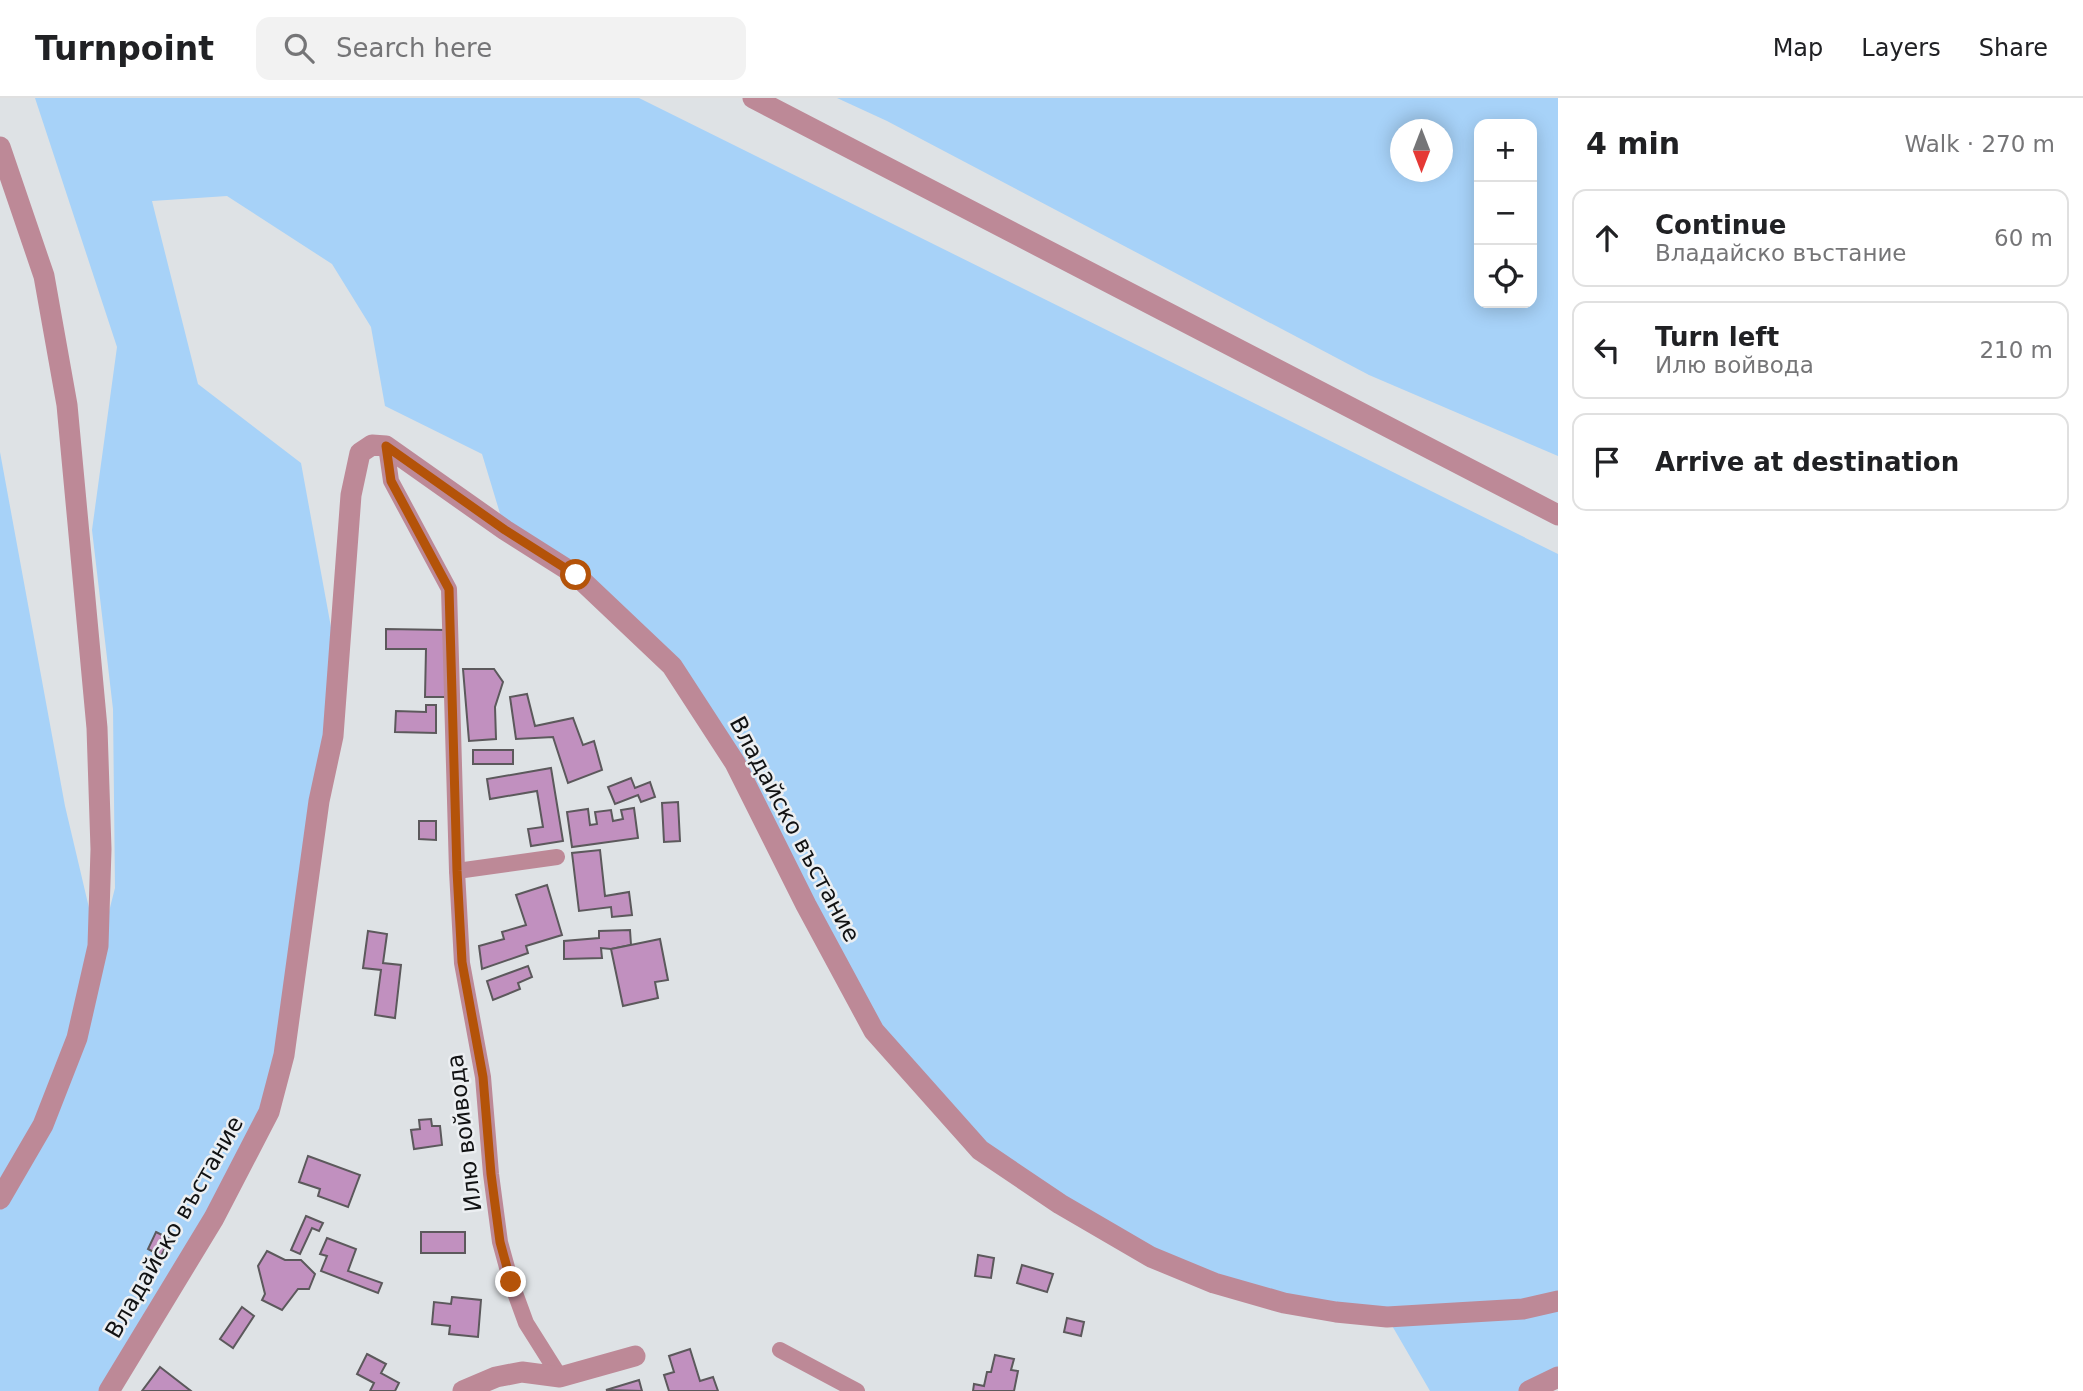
<!DOCTYPE html>
<meta charset="utf-8">
<style>
body{margin:0;font-family:"DejaVu Sans",sans-serif;background:#f2f2f2;color:#202124}
.controls{position:absolute;right:21px;top:21px;display:grid;overflow:hidden;border-radius:14px;box-shadow:0 4px 18px #0003}
.controls button{width:63px;height:63px;display:grid;place-items:center;padding:0;border:0;border-bottom:2px solid #e0e0e0;background:#fff;color:#202124;font:35px sans-serif}
.compass{position:absolute;left:1390px;top:21px;width:63px;height:63px;border-radius:50%;background:#fff;box-shadow:0 4px 18px #0003;rotate:180deg}
.stop{position:absolute;width:21px;height:21px;margin:-16px;border:5px solid #b45309;border-radius:50%;background:#fff}
.stop.end{background:#b45309;border-color:#fff;box-shadow:0 2px 7px #0008}
.list{margin:0;padding:0;list-style:none}
h2{display:flex;justify-content:space-between;align-items:center;height:91px;margin:0;padding:0 28px;font-size:30px}
h2 small{font-size:23px;font-weight:400;color:#757577}
.list li{display:grid;grid-template-columns:46px 1fr auto;gap:21px;align-items:center;box-sizing:border-box;height:98px;margin:0 14px 14px;padding:0 14px;border:2px solid #e0e0e0;border-radius:14px}
.list b{display:block;font-size:26px;white-space:nowrap}
.list p{margin:0;font-size:23px;white-space:nowrap;color:#757577}
.list em{font-size:23px;font-style:normal;color:#757577}
.icon{flex:none;width:38px;height:38px;fill:none;stroke:currentColor;stroke-width:2;stroke-linecap:round;stroke-linejoin:round}
.map{position:relative;flex:none;width:1558px;height:1293px;overflow:hidden}
header{display:flex;align-items:center;gap:42px;box-sizing:border-box;height:98px;padding:0 35px;background:#fff;border-bottom:2px solid #e0e0e0}
header strong{font-size:33px}
nav{display:flex;gap:38px;margin-inline-start:auto;font-size:24px}
.search{width:490px;height:63px;background:#f2f2f2;display:flex;align-items:center;gap:18px;box-sizing:border-box;padding:0 24px;border-radius:14px;color:#757577;font-size:26px}
main{display:flex}
aside{flex:1;background:#fff}
.map>svg:first-child{display:block}
.green{fill:#a7d2f8;fill-rule:evenodd}
.building{fill:#c190bf;stroke:#5c595c;stroke-width:2}
.lines{fill:none;stroke-linecap:round;stroke-linejoin:round}
.lane{stroke:#bd8997;stroke-width:16}
.street{stroke:#bd8997;stroke-width:21}
.route{stroke:#b45309;stroke-width:9}
.labels{text-anchor:middle;dominant-baseline:central;stroke-width:5;stroke-linejoin:round;paint-order:stroke}
.street-label{font-size:23px;fill:#111213;stroke:#eceff2}
</style>
<header>
<strong>Turnpoint</strong>
<div class="search"><svg class="icon" aria-label="search" viewBox="0 0 24 24"><circle cx="10" cy="10" r="6"/><path d="M15 15l6 6"/></svg>Search here</div>
<nav><a>Map</a><a>Layers</a><a>Share</a></nav>
</header>
<main>
<div class="map">
<svg width="1558" height="1293" viewBox="0 0 1558 1293">
<rect width="100%" height="100%" fill="#dee2e5"/>
<g class="green">
<polygon points="35,0 639,0 1558,456 1558,1279 1529,1293 1430,1293 1387,1219 1214,1185 980,1052 874,933 672,568 505,432 482,356 385,308 371,229 332,166 227,98 152,103 198,286 301,365 339,573 269,1014 109,1293 0,1293 0,354 65,708 98,848 89,892 115,790 113,611 92,432 117,249"/>
<path d="M837 0H1558V358L1369 277 887 23ZM1479 26H1532V205H1479ZM1400 32H1442V74H1400Z"/>
</g>
<g class="building">
<polygon points="386,531 446,532 445,599 425,599 426,551 386,551"/>
<polygon points="463,571 494,571 503,584 495,609 496,641 469,643"/>
<polygon points="527,596 535,628 573,620 583,647 594,643 602,672 568,685 553,639 516,641 510,599"/>
<polygon points="426,607 436,607 436,635 395,634 396,613 426,614"/>
<rect x="473" y="652" width="40" height="14"/>
<polygon points="551,670 563,743 531,748 528,731 543,729 537,693 490,701 487,681"/>
<polygon points="631,680 635,690 650,684 655,699 641,704 638,697 615,706 608,689"/>
<polygon points="678,704 680,743 664,744 662,705"/>
<polygon points="634,710 638,740 572,749 567,714 588,711 590,727 597,726 595,714 611,712 613,723 623,721 621,712"/>
<polygon points="419,723 436,723 436,742 419,741"/>
<polygon points="600,752 605,798 629,794 632,817 612,819 611,809 579,813 572,755"/>
<polygon points="547,787 562,837 526,848 528,855 482,871 479,848 504,841 502,834 526,827 516,797"/>
<polygon points="630,832 631,847 611,851 601,850 602,860 564,861 564,843 599,840 599,833"/>
<polygon points="368,833 387,836 383,865 401,867 395,920 375,917 381,872 363,870"/>
<polygon points="660,841 668,882 655,884 658,900 623,908 611,851"/>
<polygon points="528,868 532,879 518,885 520,891 493,902 487,883"/>
<polygon points="431,1021 432,1028 440,1028 442,1047 414,1051 411,1032 420,1031 419,1022"/>
<polygon points="308,1058 360,1077 348,1109 318,1098 320,1091 299,1084"/>
<polygon points="306,1118 323,1125 319,1133 312,1130 300,1156 291,1152"/>
<polygon points="156,1134 170,1141 161,1158 148,1151"/>
<rect x="421" y="1134" width="44" height="21"/>
<polygon points="327,1140 356,1151 348,1173 382,1185 378,1195 321,1173 327,1158 320,1156"/>
<polygon points="267,1153 285,1162 301,1162 315,1176 309,1191 298,1191 282,1212 262,1202 265,1196 258,1168"/>
<polygon points="978,1157 994,1160 991,1180 975,1178"/>
<polygon points="1022,1167 1053,1176 1047,1194 1017,1185"/>
<polygon points="452,1199 481,1202 478,1239 449,1236 450,1228 432,1226 434,1204 451,1206"/>
<polygon points="242,1209 254,1218 233,1250 220,1241"/>
<polygon points="1067,1220 1084,1224 1081,1238 1064,1234"/>
<polygon points="690,1251 700,1283 713,1279 718,1293 669,1293 664,1277 674,1274 669,1258"/>
<polygon points="367,1256 386,1266 381,1275 399,1285 395,1293 370,1293 374,1285 357,1276"/>
<polygon points="995,1257 1014,1261 1011,1272 1018,1273 1014,1293 973,1293 974,1286 984,1288 987,1274 991,1274"/>
<polygon points="160,1269 191,1293 142,1293"/>
<polygon points="639,1282 642,1293 606,1292"/>
</g>
<g class="lines">
<g class="lane">
<polyline points="386,348 391,383 449,491 457,773 462,865 483,979 491,1076 500,1144 511,1184 526,1225 560,1279"/>
<polyline points="457,773 557,759"/>
<polyline points="780,1252 857,1293"/>
</g>
<g class="street">
<polyline points="753,0 1558,417"/>
<polyline points="0,49 44,178 67,307 97,630 101,751 98,848 77,940 43,1027 0,1101"/>
<polyline points="109,1293 214,1120 269,1014 284,957 319,703 333,638 351,397 360,355 372,347 386,348 505,432 576,477 672,568 735,665 806,807 874,933 980,1052 1060,1106 1151,1159 1214,1185 1284,1205 1336,1214 1387,1219 1523,1211 1558,1203"/>
<polyline points="463,1293 496,1279 522,1274 560,1279 635,1258"/>
<polyline points="1529,1293 1558,1279"/>
</g>
</g>
<g class="lines">
<polyline class="route" points="511,1184 500,1144 491,1076 483,979 462,864 457,773 449,491 391,383 386,348 505,432 576,477"/>
</g>
<g class="labels">
<g class="street-label">
<text transform="translate(795 731) rotate(62)">Владайско въстание</text>
<text transform="translate(464 1035) rotate(-97)">Илю войвода</text>
<text transform="translate(174 1129) rotate(-60)">Владайско въстание</text>
</g>
</g>
</svg>
<div class="controls">
<button>+</button>
<button>−</button>
<button><svg class="icon" aria-label="locate" viewBox="0 0 24 24"><circle cx="12" cy="12" r="6"/><path d="M12 2v4M12 18v4M2 12h4M18 12h4"/></svg></button>
</div>
<svg class="compass" viewBox="-18 -18 36 36"><path d="M0-13l5 13h-10z" fill="#e53935"/><path d="M0 13l5-13h-10z" fill="#757577"/></svg>
<div class="stop" style="left:576px;top:477px"></div>
<div class="stop end" style="left:511px;top:1184px"></div>
</div>
<aside>
<h2>4 min<small>Walk · 270 m</small></h2>
<ul class="list">
<li><svg class="icon" aria-label="ahead" viewBox="0 0 24 24"><path d="M12 20V5M6 11l6-6 6 6"/></svg><div><b>Continue</b><p>Владайско въстание</p></div><em>60 m</em></li>
<li><svg class="icon" aria-label="left" viewBox="0 0 24 24"><path d="M17 20v-9H6M10 6l-5 5 5 5"/></svg><div><b>Turn left</b><p>Илю войвода</p></div><em>210 m</em></li>
<li><svg class="icon" aria-label="arrive" viewBox="0 0 24 24"><path d="M6 21V4h12l-3 4 3 4H6"/></svg><div><b>Arrive at destination</b></div></li>
</ul>
</aside>
</main>
